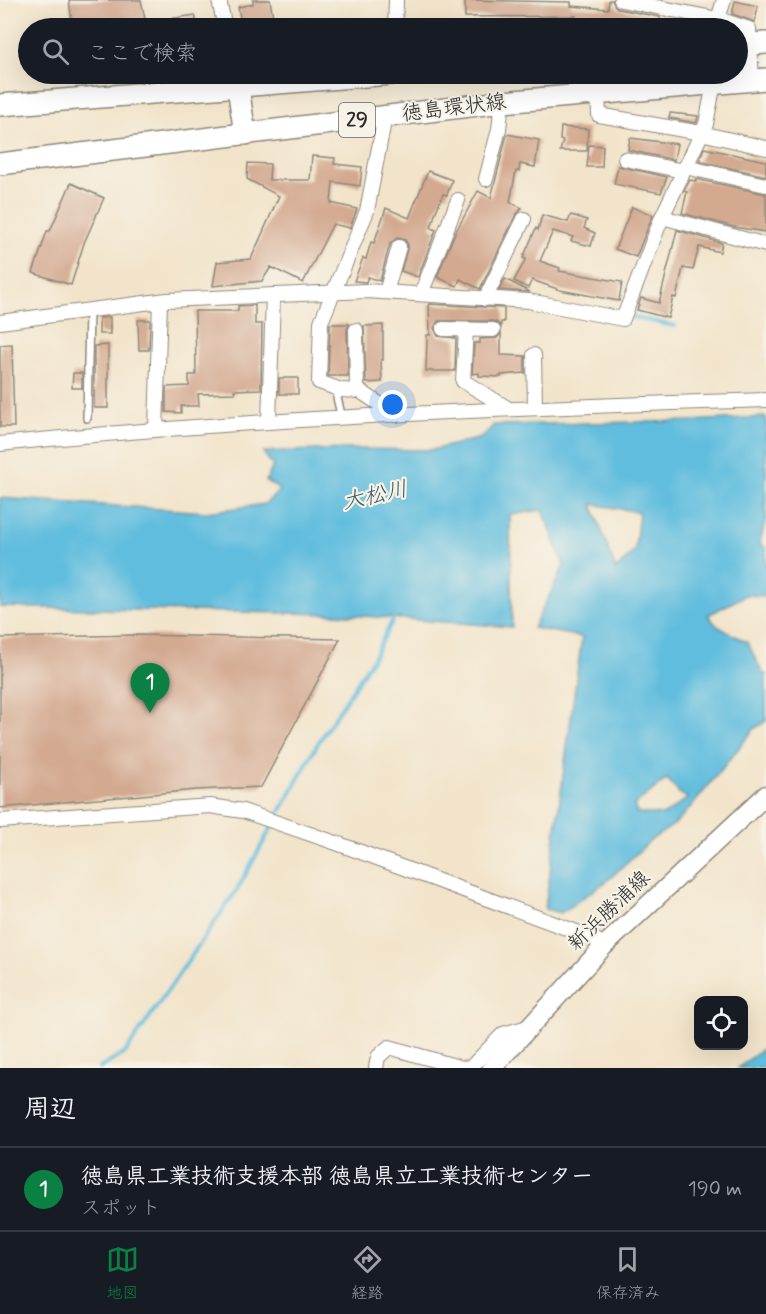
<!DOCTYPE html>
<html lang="ja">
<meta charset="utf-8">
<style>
body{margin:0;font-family:Mynerve,"Klee One",sans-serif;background:#20242c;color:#f1f3f6}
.controls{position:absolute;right:18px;bottom:18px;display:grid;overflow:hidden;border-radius:12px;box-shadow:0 6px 24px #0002}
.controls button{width:54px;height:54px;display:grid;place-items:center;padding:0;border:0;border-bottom:2px solid #363941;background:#171b24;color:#f1f3f6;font:30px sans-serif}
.you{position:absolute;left:393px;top:405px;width:21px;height:21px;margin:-15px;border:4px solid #fff;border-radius:50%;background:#1a73e8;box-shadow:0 0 0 9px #1a73e833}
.badge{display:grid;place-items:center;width:39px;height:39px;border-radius:50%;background:#0b8043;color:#fff;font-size:20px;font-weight:700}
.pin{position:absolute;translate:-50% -50px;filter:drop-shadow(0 2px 3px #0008)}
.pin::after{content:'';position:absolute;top:32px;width:21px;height:18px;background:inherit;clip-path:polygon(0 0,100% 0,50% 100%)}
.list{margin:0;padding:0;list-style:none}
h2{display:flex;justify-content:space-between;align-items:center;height:78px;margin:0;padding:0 24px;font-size:26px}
h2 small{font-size:20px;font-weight:400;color:#9ea1a6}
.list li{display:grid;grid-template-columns:39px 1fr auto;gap:18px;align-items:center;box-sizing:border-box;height:84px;padding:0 24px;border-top:2px solid #363941}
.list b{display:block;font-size:22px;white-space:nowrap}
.list p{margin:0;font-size:20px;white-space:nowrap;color:#9ea1a6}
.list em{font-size:20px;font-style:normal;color:#9ea1a6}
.icon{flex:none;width:33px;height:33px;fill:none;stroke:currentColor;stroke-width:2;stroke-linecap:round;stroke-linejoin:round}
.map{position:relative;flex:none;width:766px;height:1068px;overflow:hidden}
.search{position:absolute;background:#171b24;box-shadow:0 6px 24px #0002;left:18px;right:18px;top:18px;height:66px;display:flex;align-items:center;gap:15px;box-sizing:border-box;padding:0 21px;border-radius:33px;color:#9ea1a6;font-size:22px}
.sheet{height:162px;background:#171b24}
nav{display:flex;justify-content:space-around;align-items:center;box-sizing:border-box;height:84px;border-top:2px solid #363941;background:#171b24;font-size:16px;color:#9ea1a6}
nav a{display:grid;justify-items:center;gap:3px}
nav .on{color:#0b8043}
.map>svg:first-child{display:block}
.water{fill:#60bdde;stroke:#467484;stroke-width:1.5;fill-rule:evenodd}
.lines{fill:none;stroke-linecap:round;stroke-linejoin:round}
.stream{stroke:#60bdde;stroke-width:4}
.building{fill:#d3a990}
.lane-casing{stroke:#8e887a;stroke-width:10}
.street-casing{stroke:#8e887a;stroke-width:16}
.secondary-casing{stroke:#8e887a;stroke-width:21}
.primary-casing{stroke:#8e887a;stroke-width:24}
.lane{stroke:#fff;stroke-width:7}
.street{stroke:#fff;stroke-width:14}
.secondary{stroke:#fff;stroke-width:18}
.primary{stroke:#fff;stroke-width:21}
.labels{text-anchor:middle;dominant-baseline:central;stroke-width:4.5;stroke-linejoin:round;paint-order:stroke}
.shield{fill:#f7f3e8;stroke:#686764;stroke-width:1.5}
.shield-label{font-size:20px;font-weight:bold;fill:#2b2b2b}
.street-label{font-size:21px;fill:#2b2b2b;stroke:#f7f3e8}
.water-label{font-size:22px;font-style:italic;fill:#3b5761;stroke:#f7f3e8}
</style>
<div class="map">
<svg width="766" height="1068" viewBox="0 0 766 1068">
<rect width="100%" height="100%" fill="#f7f3e8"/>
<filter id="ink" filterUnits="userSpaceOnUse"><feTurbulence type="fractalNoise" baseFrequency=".0167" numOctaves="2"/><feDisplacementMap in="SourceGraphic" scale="12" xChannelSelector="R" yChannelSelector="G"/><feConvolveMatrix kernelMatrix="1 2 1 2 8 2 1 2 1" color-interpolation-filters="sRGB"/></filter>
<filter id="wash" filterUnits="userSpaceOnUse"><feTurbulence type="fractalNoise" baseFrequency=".008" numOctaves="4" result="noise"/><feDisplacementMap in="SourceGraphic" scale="24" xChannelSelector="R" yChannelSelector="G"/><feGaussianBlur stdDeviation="1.35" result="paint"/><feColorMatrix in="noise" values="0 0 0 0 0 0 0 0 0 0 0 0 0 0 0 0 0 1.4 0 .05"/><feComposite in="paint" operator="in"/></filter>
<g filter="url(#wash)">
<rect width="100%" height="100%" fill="#f2e4ca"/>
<g class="water">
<path d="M766 417V519L760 543 766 548V596L746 595 708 615 717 626 748 643 763 674H766V721L754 729 696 801 675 824 651 840 607 881 561 913 545 909 582 637 533 628 564 566 543 510 510 515 512 627 336 614 0 607V498L207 512 265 504 280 490 266 481 273 466 263 452 350 449 432 450 481 438 494 425 691 421ZM592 504 639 512 635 550 616 570ZM667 779 679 793 688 798 664 815 637 813 634 805Z"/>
<polygon points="766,1046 766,1068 738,1068"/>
</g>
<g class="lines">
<g class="stream">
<polyline points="631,317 675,326"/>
<polyline points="100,1068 125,1053 238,888 318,743 373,658 396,614"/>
</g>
</g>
<g id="blocks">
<g class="building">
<polygon points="69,0 141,0 147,28 73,28"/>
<polygon points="253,0 270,0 274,23 242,28 238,7 253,4"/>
<polygon points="465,0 571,2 571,6 608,9 609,0 612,0 615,6 619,9 660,17 659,28 575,27 576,16 465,17"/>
<polygon points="735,1 758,6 755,22 732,14"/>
<polygon points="195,15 198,28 150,28 149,22"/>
<polygon points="670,113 698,116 697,121 696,123 669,118"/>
<polygon points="561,127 588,129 587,151 560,151 563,141 560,140"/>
<polygon points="507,134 539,140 535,167 520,164 519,171 516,171 510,202 522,208 516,215 480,289 460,279 457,286 437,277 454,235 478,191 491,198"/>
<polygon points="630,138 677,144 674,160 628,150"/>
<polygon points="589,145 603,146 602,167 587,167"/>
<polygon points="704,148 766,161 766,176 699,161"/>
<polygon points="312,156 335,158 334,164 362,167 360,186 333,182 331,203 357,209 350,228 333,224 303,283 271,267 262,281 213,286 217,262 251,259 279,196 247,179 248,163 270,164 269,180 310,180"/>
<polygon points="618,166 667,177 661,193 614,184"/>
<polygon points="428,171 452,180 447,195 443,194 435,214 431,228 436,230 418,277 401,271 408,245 405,240 397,238 390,244 380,281 368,277 366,282 354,281 363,258 366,259 371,242 374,243 386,208 409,218"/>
<polygon points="696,179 766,194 766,232 734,227 682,213 687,192 684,191 690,180 696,181"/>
<polygon points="71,183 104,198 84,243 71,285 33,273 47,231 50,231"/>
<polygon points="632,207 653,215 636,257 615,249"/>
<polygon points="542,215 568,222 571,215 587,220 584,228 595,233 591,246 571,241 573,237 553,231 540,261 560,268 559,271 622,282 619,301 560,290 532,280 528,288 514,281 526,259 523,258 536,228 538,230"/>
<polygon points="677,230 722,243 720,252 699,247 693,270 683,268 676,298 673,297 668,318 637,310 641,298 659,303"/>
<polygon points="505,279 530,292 499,290"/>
<polygon points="429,304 504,308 504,322 501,322 501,327 498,323 493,321 438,321 434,328 438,336 456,338 455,371 426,371 427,335 430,335"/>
<polygon points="255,305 255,324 262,324 261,389 234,390 235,393 198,394 199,406 181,406 181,413 166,412 166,387 189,386 189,375 196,375 195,311 238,311 238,306"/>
<polygon points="110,317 110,334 99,334 99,318"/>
<polygon points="138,320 150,320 149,350 139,350"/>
<polygon points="330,324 349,324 347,330 348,376 328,376"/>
<polygon points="383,325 383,360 381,360 382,382 366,383 364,326"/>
<polygon points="501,333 501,355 525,356 525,373 501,375 501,377 479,376 479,373 472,374 474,343 480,343 480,339 497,338"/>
<polygon points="12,344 14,427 0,427 0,345"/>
<polygon points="108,345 108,408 94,408 94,346"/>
<polygon points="73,373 82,373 82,388 72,388"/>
<rect x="279" y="378" width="19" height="16"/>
<polygon points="136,635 340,639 261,787 196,790 0,808 0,638"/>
</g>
</g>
</g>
<g filter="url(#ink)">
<use href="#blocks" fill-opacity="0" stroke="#8e887a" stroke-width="1.5"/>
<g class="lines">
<g class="lane-casing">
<g id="lane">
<polyline points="341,390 337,398 342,418"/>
<polyline points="87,418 89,310"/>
</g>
</g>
<g class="street-casing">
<g id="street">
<polyline points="219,0 225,28"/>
<polyline points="621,0 718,19 749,29 752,80"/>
<polyline points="718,19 724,0"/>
<polyline points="395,28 396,0"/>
<polyline points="598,94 599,115 701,133 766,148"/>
<polyline points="385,116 367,211 321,322 319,382 341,390 360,391 396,415"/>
<polyline points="625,159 683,171"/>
<polyline points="685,167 766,185"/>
<polyline points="486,179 499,129 502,102"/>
<polyline points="662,217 766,245"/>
<polyline points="386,292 399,247"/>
<polyline points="421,294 458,200"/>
<polyline points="485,299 524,219"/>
<polyline points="0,322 167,300 366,291 529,301 623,319 662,217 706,124 714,83"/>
<polyline points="443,329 493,330"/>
<polyline points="356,330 357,391"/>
<polyline points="466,330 463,381 509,409"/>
<polyline points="534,355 535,407"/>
<polyline points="269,422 273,295"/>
<polyline points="156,429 160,301"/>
<path d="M0 444C255 418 510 408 766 400"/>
<polyline points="0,821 210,806 243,811 339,844 593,938 604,946"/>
<polyline points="376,1068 378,1057 389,1047 462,1068 471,1067 503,1034 528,1027"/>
</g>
</g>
<g class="secondary-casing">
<polyline id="secondary" points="492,1068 604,946 766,795"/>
</g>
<g class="primary-casing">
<g id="primary">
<polyline points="738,45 766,43"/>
<polyline points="238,87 245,134"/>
<polyline points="0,105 391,74"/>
<polyline points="0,164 502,102 766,79"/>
</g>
</g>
<use href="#lane" class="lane"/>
<use href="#street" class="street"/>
<use href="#secondary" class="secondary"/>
<use href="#primary" class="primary"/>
</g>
</g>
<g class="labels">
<rect class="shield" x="339" y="103" width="36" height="34" rx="4.5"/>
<g class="shield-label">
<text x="357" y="120">29</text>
</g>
<g class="street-label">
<text transform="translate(454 108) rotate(-7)">徳島環状線</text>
<text transform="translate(609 911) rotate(-44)">新浜勝浦線</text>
</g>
<g class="water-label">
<text transform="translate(375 496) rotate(-12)">大松川</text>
</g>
</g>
</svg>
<div class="controls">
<button><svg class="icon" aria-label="locate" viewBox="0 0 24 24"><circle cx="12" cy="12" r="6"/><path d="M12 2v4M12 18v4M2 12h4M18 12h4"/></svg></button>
</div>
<div class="you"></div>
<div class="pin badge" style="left:150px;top:713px">1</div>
<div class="search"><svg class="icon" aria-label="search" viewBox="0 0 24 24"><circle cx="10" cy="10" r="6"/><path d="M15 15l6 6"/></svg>ここで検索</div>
</div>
<section class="sheet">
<h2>周辺<small></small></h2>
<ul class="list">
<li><span class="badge">1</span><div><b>徳島県工業技術支援本部 徳島県立工業技術センター</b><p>スポット</p></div><em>190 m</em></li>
</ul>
</section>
<nav>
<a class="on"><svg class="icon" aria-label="map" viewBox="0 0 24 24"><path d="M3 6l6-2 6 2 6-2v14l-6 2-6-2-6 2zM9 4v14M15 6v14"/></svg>地図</a>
<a><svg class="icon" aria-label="directions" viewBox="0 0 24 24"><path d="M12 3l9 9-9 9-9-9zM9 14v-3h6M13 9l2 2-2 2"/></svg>経路</a>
<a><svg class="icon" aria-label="saved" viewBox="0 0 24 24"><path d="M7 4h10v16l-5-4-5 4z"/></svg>保存済み</a>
</nav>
